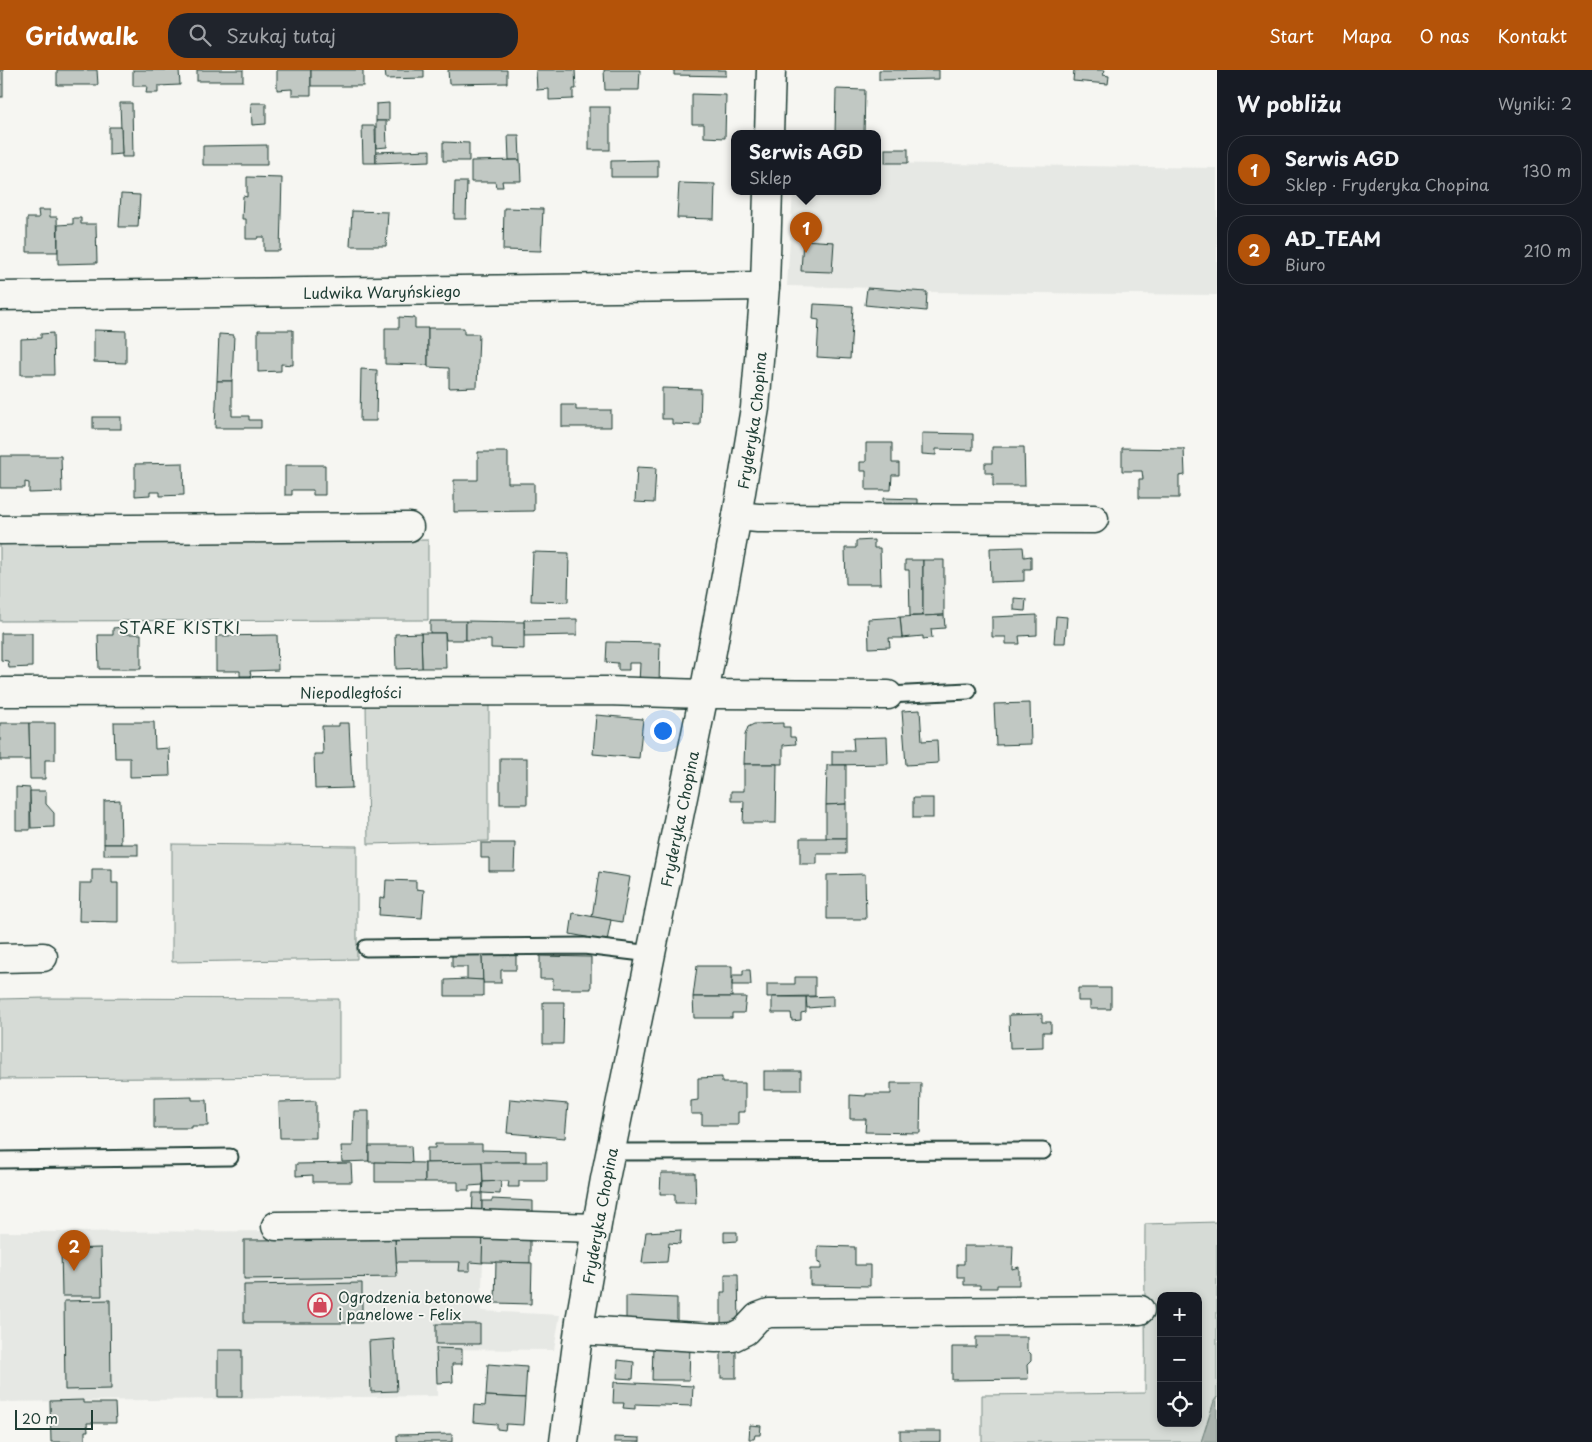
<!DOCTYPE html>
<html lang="pl">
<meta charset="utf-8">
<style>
body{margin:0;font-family:"Playpen Sans",sans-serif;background:#20242c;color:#f1f3f6}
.controls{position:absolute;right:15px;bottom:15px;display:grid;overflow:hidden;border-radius:10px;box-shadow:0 2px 8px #0003}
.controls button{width:45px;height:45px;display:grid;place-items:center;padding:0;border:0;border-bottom:1px solid #363941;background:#171b24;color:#f1f3f6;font:25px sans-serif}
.scale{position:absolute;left:15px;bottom:12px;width:78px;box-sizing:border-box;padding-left:5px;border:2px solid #1f3d34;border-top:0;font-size:14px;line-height:18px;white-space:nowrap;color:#1f3d34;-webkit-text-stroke:4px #f6f6f2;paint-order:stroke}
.you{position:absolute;left:662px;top:660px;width:18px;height:18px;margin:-12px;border:4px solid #fff;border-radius:50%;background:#1a73e8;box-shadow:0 0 0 8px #1a73e833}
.badge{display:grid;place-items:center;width:32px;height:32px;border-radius:50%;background:#b45309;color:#fff;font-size:16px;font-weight:700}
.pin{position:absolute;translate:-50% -41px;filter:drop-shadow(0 1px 2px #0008)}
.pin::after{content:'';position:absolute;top:26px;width:18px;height:15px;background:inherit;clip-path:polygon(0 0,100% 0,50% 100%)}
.popup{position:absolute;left:731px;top:60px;width:150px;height:65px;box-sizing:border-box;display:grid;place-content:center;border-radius:10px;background:#171b24;filter:drop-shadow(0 1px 4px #0005);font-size:16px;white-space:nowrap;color:#9ea1a6}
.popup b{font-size:19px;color:#f1f3f6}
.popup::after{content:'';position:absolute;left:50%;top:100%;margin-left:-10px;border:10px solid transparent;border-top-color:#171b24}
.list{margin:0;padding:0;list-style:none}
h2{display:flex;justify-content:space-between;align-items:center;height:65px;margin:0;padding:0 20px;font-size:21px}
h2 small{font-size:16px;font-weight:400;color:#9ea1a6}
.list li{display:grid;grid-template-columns:32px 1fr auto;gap:15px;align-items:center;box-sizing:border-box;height:70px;margin:0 10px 10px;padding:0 10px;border:1px solid #363941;border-radius:20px}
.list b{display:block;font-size:19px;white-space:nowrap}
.list p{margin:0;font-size:16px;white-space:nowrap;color:#9ea1a6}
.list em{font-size:16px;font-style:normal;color:#9ea1a6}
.icon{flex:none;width:28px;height:28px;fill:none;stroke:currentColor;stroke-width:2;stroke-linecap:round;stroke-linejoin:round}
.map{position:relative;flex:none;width:1217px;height:1372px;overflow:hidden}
header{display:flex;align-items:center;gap:30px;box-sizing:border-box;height:70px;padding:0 25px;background:#b45309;color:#fff}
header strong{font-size:24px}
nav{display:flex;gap:28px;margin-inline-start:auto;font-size:18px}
.search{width:350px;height:45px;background:#20242c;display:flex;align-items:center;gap:12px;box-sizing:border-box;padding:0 18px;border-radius:20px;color:#9ea1a6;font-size:19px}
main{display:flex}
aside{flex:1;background:#171b24}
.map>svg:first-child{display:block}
.built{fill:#e6e8e4}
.green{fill:#d6dbd6;stroke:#7a8c85;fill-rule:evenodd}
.water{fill:#aab3ae;stroke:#72847d}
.building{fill:#c1c8c3;stroke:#1f3d34}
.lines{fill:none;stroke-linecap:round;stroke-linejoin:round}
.lane-casing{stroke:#1f3d34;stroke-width:19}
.street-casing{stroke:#1f3d34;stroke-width:31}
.secondary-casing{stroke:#1f3d34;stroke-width:31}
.lane{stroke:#f6f6f2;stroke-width:15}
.street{stroke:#f6f6f2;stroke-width:28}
.secondary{stroke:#f6f6f2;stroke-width:28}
.labels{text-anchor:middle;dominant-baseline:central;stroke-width:4;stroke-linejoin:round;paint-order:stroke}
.street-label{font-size:15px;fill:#1f3d34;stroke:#f6f6f2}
.poi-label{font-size:15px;fill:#1f3d34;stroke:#f6f6f2;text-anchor:start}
.neighbourhood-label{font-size:16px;letter-spacing:1px;fill:#1f3d34;stroke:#f6f6f2}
</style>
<header>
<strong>Gridwalk</strong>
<div class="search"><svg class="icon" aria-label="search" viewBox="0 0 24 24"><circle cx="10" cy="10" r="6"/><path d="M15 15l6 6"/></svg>Szukaj tutaj</div>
<nav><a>Start</a><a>Mapa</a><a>O nas</a><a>Kontakt</a></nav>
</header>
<main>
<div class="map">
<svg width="1217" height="1372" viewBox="0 0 1217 1372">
<rect width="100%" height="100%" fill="#f6f6f2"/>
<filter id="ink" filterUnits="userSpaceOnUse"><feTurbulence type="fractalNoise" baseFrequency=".02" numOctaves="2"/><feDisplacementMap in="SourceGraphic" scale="10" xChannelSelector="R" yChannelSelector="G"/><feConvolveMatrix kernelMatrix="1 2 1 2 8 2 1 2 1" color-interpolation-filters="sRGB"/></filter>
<g filter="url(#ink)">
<g class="built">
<polygon points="877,93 1217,98 1217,225 927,222 878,218 787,216 793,122 877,122"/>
<polygon points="395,1161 483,1191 481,1241 560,1245 554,1280 437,1279 437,1326 0,1332 0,1162"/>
</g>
<g class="green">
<polygon points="428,470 428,550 0,551 0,473"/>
<polygon points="366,633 489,633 489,771 368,774"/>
<polygon points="172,774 357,776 357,889 172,892"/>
<polygon points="46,928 339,929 339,1007 0,1009 0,929"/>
<path d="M1217 1152V1327L1201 1372H982V1325L1145 1323C1146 1267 1144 1210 1145 1154ZM1161 1226H1198V1353H1161Z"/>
</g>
<polygon class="water" points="1217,1327 1217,1372 1201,1372 1214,1331"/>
<g class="building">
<rect x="0" y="0" width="3" height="27"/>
<polygon points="57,0 97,0 98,15 57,15"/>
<polygon points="133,0 179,0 180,15 158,16 158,23 146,23 147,16 133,16"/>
<rect x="197" y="0" width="46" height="11"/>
<polygon points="277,0 311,0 311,25 292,25 292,19 277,20"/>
<rect x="311" y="0" width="52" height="16"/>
<polygon points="385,0 424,0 424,8 386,9"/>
<polygon points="448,0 507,0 507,13 449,14"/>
<polygon points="536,0 575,0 576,19 573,19 573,29 549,30 549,19 537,20"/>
<polygon points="604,0 640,0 639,20 605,20"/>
<polygon points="674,0 726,0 726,6 674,5"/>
<polygon points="879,0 939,0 939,9 879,10"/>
<polygon points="1074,0 1105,0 1103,5 1109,6 1108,14 1073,11"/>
<polygon points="836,19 865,20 864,64 835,64"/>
<polygon points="692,24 726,25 725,68 704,67 704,54 692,54"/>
<polygon points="120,33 132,33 133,87 122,87"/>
<polygon points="251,33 266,33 266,54 252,55"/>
<polygon points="389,33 389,51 376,51 376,34"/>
<rect x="589" y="37" width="21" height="43"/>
<polygon points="376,51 386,51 387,77 376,78"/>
<polygon points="362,56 375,56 376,93 363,93"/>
<polygon points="109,57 121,57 122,84 109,85"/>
<polygon points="508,65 519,65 520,90 509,90"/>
<polygon points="443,72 469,73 469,91 443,91"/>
<polygon points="267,75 267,95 203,95 203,76"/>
<rect x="885" y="79" width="23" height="14"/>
<polygon points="430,80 430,91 376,93 376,82"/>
<polygon points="520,90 521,111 502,111 503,117 496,117 495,112 471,112 471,91"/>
<polygon points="658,90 658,107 611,107 611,91"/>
<polygon points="247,107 282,108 280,181 264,181 264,167 258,167 257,169 246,169 246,149 242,149 243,126 247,127"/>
<polygon points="455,112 467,112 466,149 454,149"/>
<polygon points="679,113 715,114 714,149 677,148"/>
<polygon points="121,124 140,125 138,157 119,157"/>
<polygon points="504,138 543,139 541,181 503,180"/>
<polygon points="38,140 50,140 50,147 57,147 58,182 27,182 27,148 39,148"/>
<polygon points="352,141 388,142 386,176 350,176"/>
<polygon points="73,148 81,148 81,154 96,154 97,193 58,194 58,155 73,154"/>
<polygon points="803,170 834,172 832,202 801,201"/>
<polygon points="867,218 927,222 926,241 865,235"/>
<polygon points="814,234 853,236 850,289 817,287 819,250 813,249"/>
<polygon points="399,247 415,248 415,258 428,258 428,295 385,294 385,258 399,258"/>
<polygon points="428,258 464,258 464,264 479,264 477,317 449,318 449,298 428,297"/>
<polygon points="94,260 126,261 126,293 94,292"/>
<polygon points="258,260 293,260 293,295 281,294 281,301 258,302"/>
<polygon points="53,263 54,305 21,305 21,269 41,268 41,264"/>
<polygon points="219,264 234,265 232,311 217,311"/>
<polygon points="361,299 377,300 376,351 360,351"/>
<polygon points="217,311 232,311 232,346 249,346 249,350 261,350 261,358 215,358"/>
<polygon points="662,318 701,319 700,355 672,354 672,349 662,349"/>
<polygon points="562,335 576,335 576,340 611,340 611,357 562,357"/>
<rect x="93" y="347" width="28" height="12"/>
<polygon points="922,363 973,364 973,380 936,379 936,385 922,384"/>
<polygon points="866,373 892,373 892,393 899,393 899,405 892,405 891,420 866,420 866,401 860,401 860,392 866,392"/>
<polygon points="992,377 1024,377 1025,416 993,416 993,403 985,403 985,393 992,393"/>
<polygon points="1122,378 1184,379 1185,405 1179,406 1179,428 1139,428 1139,409 1143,409 1142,401 1122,401"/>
<polygon points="478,382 508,382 508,413 534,413 534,441 454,442 454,410 478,410"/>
<polygon points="0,386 61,386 62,422 29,423 29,413 25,412 25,418 0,418"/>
<polygon points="183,393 184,425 160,426 160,422 150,422 150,425 135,426 135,394"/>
<polygon points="285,395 325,395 325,425 313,425 313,420 292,420 292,425 285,425"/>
<polygon points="637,397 656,398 654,433 635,432"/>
<polygon points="883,428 918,429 918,441 883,440"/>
<polygon points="874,470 874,478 880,478 881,514 846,514 845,478 856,478 856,471"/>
<polygon points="1023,477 1024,487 1031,486 1031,499 1024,499 1024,511 991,512 990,478"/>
<polygon points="533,482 569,483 568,532 531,531"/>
<polygon points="905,490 923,490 923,546 910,546 909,500 905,500"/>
<polygon points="923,490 944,490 944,545 923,546"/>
<polygon points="1014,528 1026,529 1025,541 1014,540"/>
<polygon points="944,545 945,558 931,559 932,568 923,569 923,566 902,568 900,547"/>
<polygon points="1037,545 1037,565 1019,566 1020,574 1006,574 1006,567 992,567 992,547"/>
<polygon points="1056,546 1067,547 1065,573 1054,573"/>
<polygon points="900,547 902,568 889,568 890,577 869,578 868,549"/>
<polygon points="577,549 577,565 524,566 524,550"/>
<polygon points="430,551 466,551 466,570 446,570 445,563 430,563"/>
<polygon points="466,551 524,552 524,579 491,578 491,570 466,570"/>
<polygon points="123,557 122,564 141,564 141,599 99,599 98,565 113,565 113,558"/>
<polygon points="1,563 32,563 32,597 9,598 8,591 1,590"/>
<polygon points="421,563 445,563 446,598 422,598"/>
<polygon points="421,563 422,598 396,599 395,564"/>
<polygon points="277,565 278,600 250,601 251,606 240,606 240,601 216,601 216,566"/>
<polygon points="607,572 660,573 659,615 639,614 640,593 629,593 629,600 618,600 618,593 606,592"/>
<polygon points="1030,633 1031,674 996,675 994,634"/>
<polygon points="920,640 922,671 937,670 938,693 906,695 902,641"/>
<polygon points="596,645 643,649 639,688 593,684"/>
<polygon points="114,652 154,652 155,679 169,678 170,706 130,707 130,688 115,688"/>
<polygon points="0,653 29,653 30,690 0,690"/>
<polygon points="29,653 55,653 55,690 45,690 45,709 30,709"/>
<polygon points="339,653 349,653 352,718 315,719 314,684 323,684 322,656 339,656"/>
<polygon points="783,653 783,657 790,657 790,667 795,667 796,674 783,675 783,694 744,694 745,665 748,657 754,654"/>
<polygon points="887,667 888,694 832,695 832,681 854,681 853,668"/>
<rect x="500" y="688" width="27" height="46"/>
<polygon points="744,694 777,694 776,753 743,753 744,731 731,731 731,721 744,721"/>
<polygon points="827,695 846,695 846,734 826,735"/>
<polygon points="16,717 30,718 30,760 16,760"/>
<polygon points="30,721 46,721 46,734 54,743 54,757 31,758"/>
<rect x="913" y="728" width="20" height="20"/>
<polygon points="120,730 121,774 104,774 104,731"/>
<polygon points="846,734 846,768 826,768 826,735"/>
<polygon points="800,768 846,768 846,784 817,784 817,794 800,794"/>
<polygon points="481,773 515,773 514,801 489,801 489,788 481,788"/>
<rect x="104" y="774" width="34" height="11"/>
<polygon points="92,799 112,799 112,813 118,813 118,852 79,851 80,813 92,813"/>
<polygon points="599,802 630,807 622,852 592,847"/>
<polygon points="865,804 866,849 827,849 827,805"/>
<polygon points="386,810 416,811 416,819 424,820 422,848 379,845 380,827 385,828"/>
<polygon points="573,843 611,850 607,871 570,864"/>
<polygon points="452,885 482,885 483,910 467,910 467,897 452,897"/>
<polygon points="482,885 516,885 516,900 501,900 501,913 483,913"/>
<polygon points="540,886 591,887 591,919 553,919 553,909 540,909"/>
<polygon points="697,896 732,896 732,927 693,927"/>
<polygon points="743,900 750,900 751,915 732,915 733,905 743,905"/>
<polygon points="795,907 815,907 815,926 767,927 767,914 795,914"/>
<polygon points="467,909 483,910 483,926 445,926 445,910"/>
<polygon points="1078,918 1111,918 1111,939 1090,939 1090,931 1078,931"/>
<polygon points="833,926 833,936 807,938 806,927"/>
<polygon points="693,927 746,927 744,943 732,943 732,948 694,948"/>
<polygon points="772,927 806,927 806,942 801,943 801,950 792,951 791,943 772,943"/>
<polygon points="543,932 564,932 563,974 543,974"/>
<polygon points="1042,944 1042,952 1051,952 1051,962 1043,962 1043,977 1010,978 1009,945"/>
<rect x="764" y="1001" width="37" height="19"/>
<polygon points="722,1007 722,1013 745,1013 745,1042 738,1042 738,1055 702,1055 702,1044 691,1044 691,1031 698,1030 698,1008"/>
<polygon points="891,1013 921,1013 920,1063 865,1062 866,1049 850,1049 850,1025 866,1026 866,1024 891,1024"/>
<polygon points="192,1027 192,1030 207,1030 208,1056 192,1056 192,1058 154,1058 154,1028"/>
<polygon points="510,1029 568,1034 565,1068 507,1063"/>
<polygon points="316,1031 316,1068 280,1068 279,1032"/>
<polygon points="354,1041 369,1041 369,1091 342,1092 341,1076 353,1076"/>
<polygon points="435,1074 482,1074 482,1080 526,1081 526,1092 427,1093 427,1078 435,1078"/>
<polygon points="369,1076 411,1076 412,1093 369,1092"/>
<polygon points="375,1092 425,1093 425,1112 375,1112"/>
<polygon points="482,1092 483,1115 469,1116 469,1120 458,1120 458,1112 425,1112 425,1093"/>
<polygon points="482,1092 547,1092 547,1111 519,1111 519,1117 508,1117 509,1111 483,1112"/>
<polygon points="351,1093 352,1112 313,1112 313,1105 296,1106 296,1094"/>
<polygon points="661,1103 695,1103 696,1133 675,1133 675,1124 660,1124"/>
<polygon points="501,1111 500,1124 482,1123 483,1112"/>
<polygon points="473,1123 482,1123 482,1150 472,1150"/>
<polygon points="492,1129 533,1131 533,1151 482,1150 482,1131 492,1131"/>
<polygon points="681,1160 680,1174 669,1173 667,1192 642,1193 646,1162"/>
<polygon points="395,1161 483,1161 483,1193 470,1192 470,1201 459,1201 460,1192 396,1192"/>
<polygon points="483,1161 530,1161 530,1193 482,1192"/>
<polygon points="724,1162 737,1162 737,1171 724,1172"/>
<polygon points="395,1169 397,1207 244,1209 244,1170"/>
<polygon points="818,1176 855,1177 855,1195 870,1195 870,1216 810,1215 810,1199 821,1199 821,1192 818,1193"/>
<polygon points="964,1176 1013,1176 1012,1199 1019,1197 1019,1215 997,1215 997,1218 980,1218 980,1215 964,1215 964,1207 957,1207 957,1194 964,1194"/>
<polygon points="101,1178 102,1226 62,1226 61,1179"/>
<polygon points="496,1192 532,1193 531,1234 495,1233"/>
<polygon points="725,1204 738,1204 739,1254 721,1254 721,1222 725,1222"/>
<polygon points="362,1213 362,1253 244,1253 244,1215"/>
<polygon points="626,1226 677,1228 677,1254 626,1252"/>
<polygon points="110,1230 111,1319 65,1320 64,1231"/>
<rect x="436" y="1254" width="44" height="20"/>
<polygon points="976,1267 1027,1267 1027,1280 1031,1284 1031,1291 1027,1295 1028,1309 952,1310 952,1277 976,1277"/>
<polygon points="394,1269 397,1321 371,1322 369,1271"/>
<polygon points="653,1275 690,1276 689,1310 652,1310"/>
<polygon points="436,1278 462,1279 462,1294 452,1294 453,1312 437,1313"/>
<rect x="218" y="1280" width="24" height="47"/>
<rect x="721" y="1281" width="15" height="27"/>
<polygon points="618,1290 634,1292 633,1309 617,1308"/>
<polygon points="488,1294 527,1297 525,1328 486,1326"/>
<polygon points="614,1312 693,1316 692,1336 635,1334 635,1339 623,1338 624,1333 613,1333"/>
<polygon points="486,1326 525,1328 523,1355 506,1354 505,1360 497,1359 497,1354 473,1352 474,1335 485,1336"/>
<polygon points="83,1330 83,1333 115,1333 116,1353 87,1353 88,1361 85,1361 85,1372 51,1372 50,1331"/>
<polygon points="750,1355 761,1356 760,1365 755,1365 754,1369 749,1369"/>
<rect x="900" y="1361" width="41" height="11"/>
<polygon points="452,1364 452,1372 397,1372 397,1365"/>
<polygon points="614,1367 640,1368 640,1372 614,1372"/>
</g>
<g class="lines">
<g class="lane-casing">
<g id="lane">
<polyline points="888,625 968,621"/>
<polyline points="366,878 584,876 651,884"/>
<polyline points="610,1082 1043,1081"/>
<polyline points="0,1090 230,1087"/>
</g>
</g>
<g class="street-casing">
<g id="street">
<path id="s1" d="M0 226 765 216"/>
<polyline points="737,446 758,448 1094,449"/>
<polyline points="0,460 409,457"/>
<path id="s2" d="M0 622 606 621 704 624 888 625"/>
<polyline points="0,888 43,887"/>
<polyline points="276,1156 469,1154 596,1158"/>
<polyline points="579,1260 716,1268 733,1267 745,1261 758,1247 769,1243 1140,1240"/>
</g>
</g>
<g class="secondary-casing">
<g id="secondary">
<polyline points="769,64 771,0"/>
<path id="s3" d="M564 1372 580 1251 605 1109 704 624 737 446 755 338 765 216 768 122"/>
</g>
</g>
<use href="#lane" class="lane"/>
<use href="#street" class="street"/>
<use href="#secondary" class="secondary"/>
</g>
</g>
<defs>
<g id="shop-ring" transform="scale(1.25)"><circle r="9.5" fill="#f6f6f2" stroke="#d1495b" stroke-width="1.5"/><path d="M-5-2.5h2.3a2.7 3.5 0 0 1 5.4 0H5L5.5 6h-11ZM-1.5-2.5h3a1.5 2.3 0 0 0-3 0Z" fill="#d1495b"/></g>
</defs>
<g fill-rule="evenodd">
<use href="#shop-ring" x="320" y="1235"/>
</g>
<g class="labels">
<g class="street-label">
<text stroke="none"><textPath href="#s1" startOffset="382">Ludwika Waryńskiego</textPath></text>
<text stroke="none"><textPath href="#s3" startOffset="1039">Fryderyka Chopina</textPath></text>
<text stroke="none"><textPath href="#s2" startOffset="351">Niepodległości</textPath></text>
<text stroke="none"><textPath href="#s3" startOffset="634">Fryderyka Chopina</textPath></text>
<text stroke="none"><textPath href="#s3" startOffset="229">Fryderyka Chopina</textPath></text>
</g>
<g class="poi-label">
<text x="338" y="1226">Ogrodzenia betonowe<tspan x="338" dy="17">i panelowe - Felix</tspan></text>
</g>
<g class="neighbourhood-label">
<text x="180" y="557">STARE KISTKI</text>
</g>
</g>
</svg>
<div class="controls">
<button>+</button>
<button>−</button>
<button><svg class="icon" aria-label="locate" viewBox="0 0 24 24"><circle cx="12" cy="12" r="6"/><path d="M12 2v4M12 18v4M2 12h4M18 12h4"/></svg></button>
</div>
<div class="scale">20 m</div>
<div class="you"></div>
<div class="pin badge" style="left:806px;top:183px">1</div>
<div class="popup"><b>Serwis AGD</b>Sklep</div>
<div class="pin badge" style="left:74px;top:1201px">2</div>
</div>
<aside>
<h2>W pobliżu<small>Wyniki: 2</small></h2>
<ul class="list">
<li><span class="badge">1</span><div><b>Serwis AGD</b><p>Sklep · Fryderyka Chopina</p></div><em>130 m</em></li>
<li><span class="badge">2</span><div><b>AD_TEAM</b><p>Biuro</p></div><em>210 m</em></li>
</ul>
</aside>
</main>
